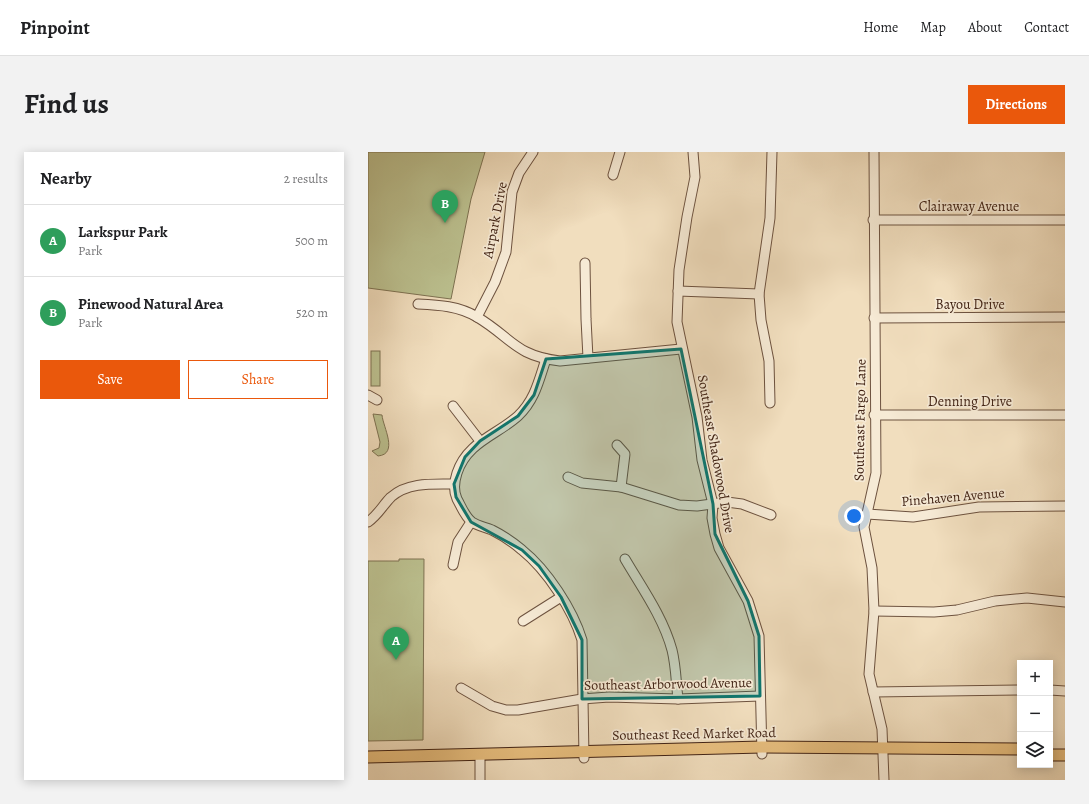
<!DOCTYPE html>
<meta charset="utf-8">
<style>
body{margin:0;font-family:Alegreya,serif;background:#f2f2f2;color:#202124}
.controls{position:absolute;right:12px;bottom:12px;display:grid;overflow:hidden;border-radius:0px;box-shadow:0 2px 10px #0003}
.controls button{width:36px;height:36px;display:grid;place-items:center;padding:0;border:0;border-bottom:1px solid #e0e0e0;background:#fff;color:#202124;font:20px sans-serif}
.you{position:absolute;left:486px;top:364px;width:14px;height:14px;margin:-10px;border:3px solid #fff;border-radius:50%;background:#1a73e8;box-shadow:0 0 0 6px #1a73e833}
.badge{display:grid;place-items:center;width:26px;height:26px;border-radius:50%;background:#ea580c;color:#fff;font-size:13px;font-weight:700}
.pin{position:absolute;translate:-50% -33px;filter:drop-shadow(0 1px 2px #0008)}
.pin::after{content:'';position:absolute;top:21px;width:14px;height:12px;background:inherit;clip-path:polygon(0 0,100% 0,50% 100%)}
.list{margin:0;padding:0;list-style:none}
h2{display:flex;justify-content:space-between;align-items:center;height:52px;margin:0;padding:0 16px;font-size:17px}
h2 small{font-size:13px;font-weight:400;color:#757577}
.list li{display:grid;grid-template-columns:26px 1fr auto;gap:12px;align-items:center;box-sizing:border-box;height:72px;padding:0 16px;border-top:1px solid #e0e0e0}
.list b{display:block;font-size:15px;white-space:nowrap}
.list p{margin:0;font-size:13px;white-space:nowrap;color:#757577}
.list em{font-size:13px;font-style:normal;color:#757577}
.actions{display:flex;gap:8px;padding:12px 16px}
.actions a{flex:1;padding:9px 0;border:1px solid #ea580c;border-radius:0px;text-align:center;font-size:14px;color:#ea580c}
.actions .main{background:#ea580c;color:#fff}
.icon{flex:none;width:22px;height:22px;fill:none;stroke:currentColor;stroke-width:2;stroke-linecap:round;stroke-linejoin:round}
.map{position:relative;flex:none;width:697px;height:628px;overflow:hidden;border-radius:0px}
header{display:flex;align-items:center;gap:24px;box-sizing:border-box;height:56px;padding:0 20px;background:#fff;border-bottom:1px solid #e0e0e0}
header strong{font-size:19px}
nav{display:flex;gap:22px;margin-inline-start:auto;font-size:14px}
.intro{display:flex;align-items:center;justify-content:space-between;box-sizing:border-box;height:96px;padding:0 24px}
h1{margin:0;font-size:28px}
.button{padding:10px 18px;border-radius:0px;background:#ea580c;color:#fff;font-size:14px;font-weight:700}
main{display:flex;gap:24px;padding:0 24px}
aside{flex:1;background:#fff;border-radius:0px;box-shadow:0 2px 10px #0003}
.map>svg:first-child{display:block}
.green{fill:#bcc190;stroke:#7e7252}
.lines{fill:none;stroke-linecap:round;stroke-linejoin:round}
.minor-casing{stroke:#6d523f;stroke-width:11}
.major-casing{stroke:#412315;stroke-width:13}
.minor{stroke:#f6ead5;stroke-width:9}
.major{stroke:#e8bf7f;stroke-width:11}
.marked{fill:#0f766e;fill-opacity:0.2;stroke:#0f766e;stroke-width:3;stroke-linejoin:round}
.labels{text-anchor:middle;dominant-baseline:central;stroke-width:3.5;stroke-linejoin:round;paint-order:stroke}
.street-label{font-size:14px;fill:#412315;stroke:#f6ead5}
</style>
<header>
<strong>Pinpoint</strong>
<nav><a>Home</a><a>Map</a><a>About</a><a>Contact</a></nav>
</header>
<div class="intro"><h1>Find us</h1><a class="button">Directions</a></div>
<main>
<aside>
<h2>Nearby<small>2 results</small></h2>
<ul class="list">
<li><span class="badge" style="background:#2e9e5b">A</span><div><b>Larkspur Park</b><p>Park</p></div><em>500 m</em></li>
<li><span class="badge" style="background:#2e9e5b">B</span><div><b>Pinewood Natural Area</b><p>Park</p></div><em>520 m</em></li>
</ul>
<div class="actions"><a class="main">Save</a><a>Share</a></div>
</aside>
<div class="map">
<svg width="697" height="628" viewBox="0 0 697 628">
<rect width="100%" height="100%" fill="#f1debe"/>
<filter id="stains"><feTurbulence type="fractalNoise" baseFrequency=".005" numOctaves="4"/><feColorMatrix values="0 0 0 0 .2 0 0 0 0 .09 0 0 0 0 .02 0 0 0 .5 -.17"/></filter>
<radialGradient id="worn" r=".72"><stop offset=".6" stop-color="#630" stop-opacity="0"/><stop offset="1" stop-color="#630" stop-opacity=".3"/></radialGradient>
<g class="green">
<polygon points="0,0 117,0 103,47 83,147 0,136"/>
<rect x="3" y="199" width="9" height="35"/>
<path d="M5 262 14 263C15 275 31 302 10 304L4 299 11 296 12 290Z"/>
<polygon points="31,407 56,407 55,588 0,589 0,409 31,409"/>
</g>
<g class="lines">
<g class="minor-casing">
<g id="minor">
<polyline points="325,0 327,25 319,65 311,118 309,170 329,265 334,308 345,352 344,366 347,382 351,396 380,449 391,484 394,602"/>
<polyline points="506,0 508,321 496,375 504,416 506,459 501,522 514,577 516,628"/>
<polyline points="245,23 252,0"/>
<polyline points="505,68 697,68"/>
<polyline points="217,111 218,167 220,206"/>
<polyline points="310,139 391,142"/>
<path d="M50 152C71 153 91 154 109 165 143 185 147 204 192 209L313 197"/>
<polyline points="109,165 127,130 138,100 144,40 151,21 165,0"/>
<polyline points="506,166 697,165"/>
<path d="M178 207C171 228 167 248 150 264 129 283 99 290 89 321 86 330 85 338 89 347 93 354 97 365 104 370 110 374 117 375 124 378 134 383 146 391 154 398 179 418 205 458 214 488L216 606"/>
<polyline points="0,243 9,248"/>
<polyline points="402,251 401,209 393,168 391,142 402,66 404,0"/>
<polyline points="85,254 112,289"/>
<polyline points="506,263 697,263"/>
<polyline points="249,293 257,302 253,335"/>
<polyline points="200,325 214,331 253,335 311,353 329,354 359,350 374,352 403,363"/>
<polyline points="499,362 545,365 611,355 697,354"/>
<path d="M0 370C10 363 15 353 23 345 40 330 65 332 86 332"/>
<path d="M257 407C274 436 295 465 304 498 308 514 308 530 310 547"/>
<polyline points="85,413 90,390 103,370"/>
<polyline points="506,459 566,460 589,458 627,449 659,446 697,450"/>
<polyline points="155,469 193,445"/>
<polyline points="93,536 124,554 138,558 150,558 214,547 241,545 310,547 392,544"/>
<polyline points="682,538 697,539"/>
<polyline points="505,540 652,538"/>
<polyline points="112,628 112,607"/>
</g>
</g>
<g class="major-casing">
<g id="major">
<polyline points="682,603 697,603"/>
<polyline points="0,605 394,595 652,597"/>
</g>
</g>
<use href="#minor" class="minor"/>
<use href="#major" class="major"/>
</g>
<path class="marked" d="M313 197 345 352 347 382 380 449 391 484 392 544 214 547V488L193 445 171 414 154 398 103 370 88 345 86 332 97 305 112 289 150 264 166 243 178 207Z"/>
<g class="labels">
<g class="street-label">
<text x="601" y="54">Clairaway Avenue</text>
<text transform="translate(127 68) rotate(-79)">Airpark Drive</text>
<text x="602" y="152">Bayou Drive</text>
<text x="602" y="249">Denning Drive</text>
<text transform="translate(492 268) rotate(-89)">Southeast Fargo Lane</text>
<text transform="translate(348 302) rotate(80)">Southeast Shadowood Drive</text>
<text transform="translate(585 345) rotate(-5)">Pinehaven Avenue</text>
<text transform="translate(300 532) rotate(-1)">Southeast Arborwood Avenue</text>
<text transform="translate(326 582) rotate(-1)">Southeast Reed Market Road</text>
</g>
</g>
<rect width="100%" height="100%" filter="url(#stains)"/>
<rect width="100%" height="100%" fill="url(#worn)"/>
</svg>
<div class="controls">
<button>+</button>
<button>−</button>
<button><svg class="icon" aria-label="layers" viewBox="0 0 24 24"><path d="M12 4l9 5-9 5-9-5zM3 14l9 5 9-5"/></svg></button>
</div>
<div class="you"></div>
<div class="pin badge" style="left:28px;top:508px;background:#2e9e5b">A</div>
<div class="pin badge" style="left:77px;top:71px;background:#2e9e5b">B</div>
</div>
</main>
